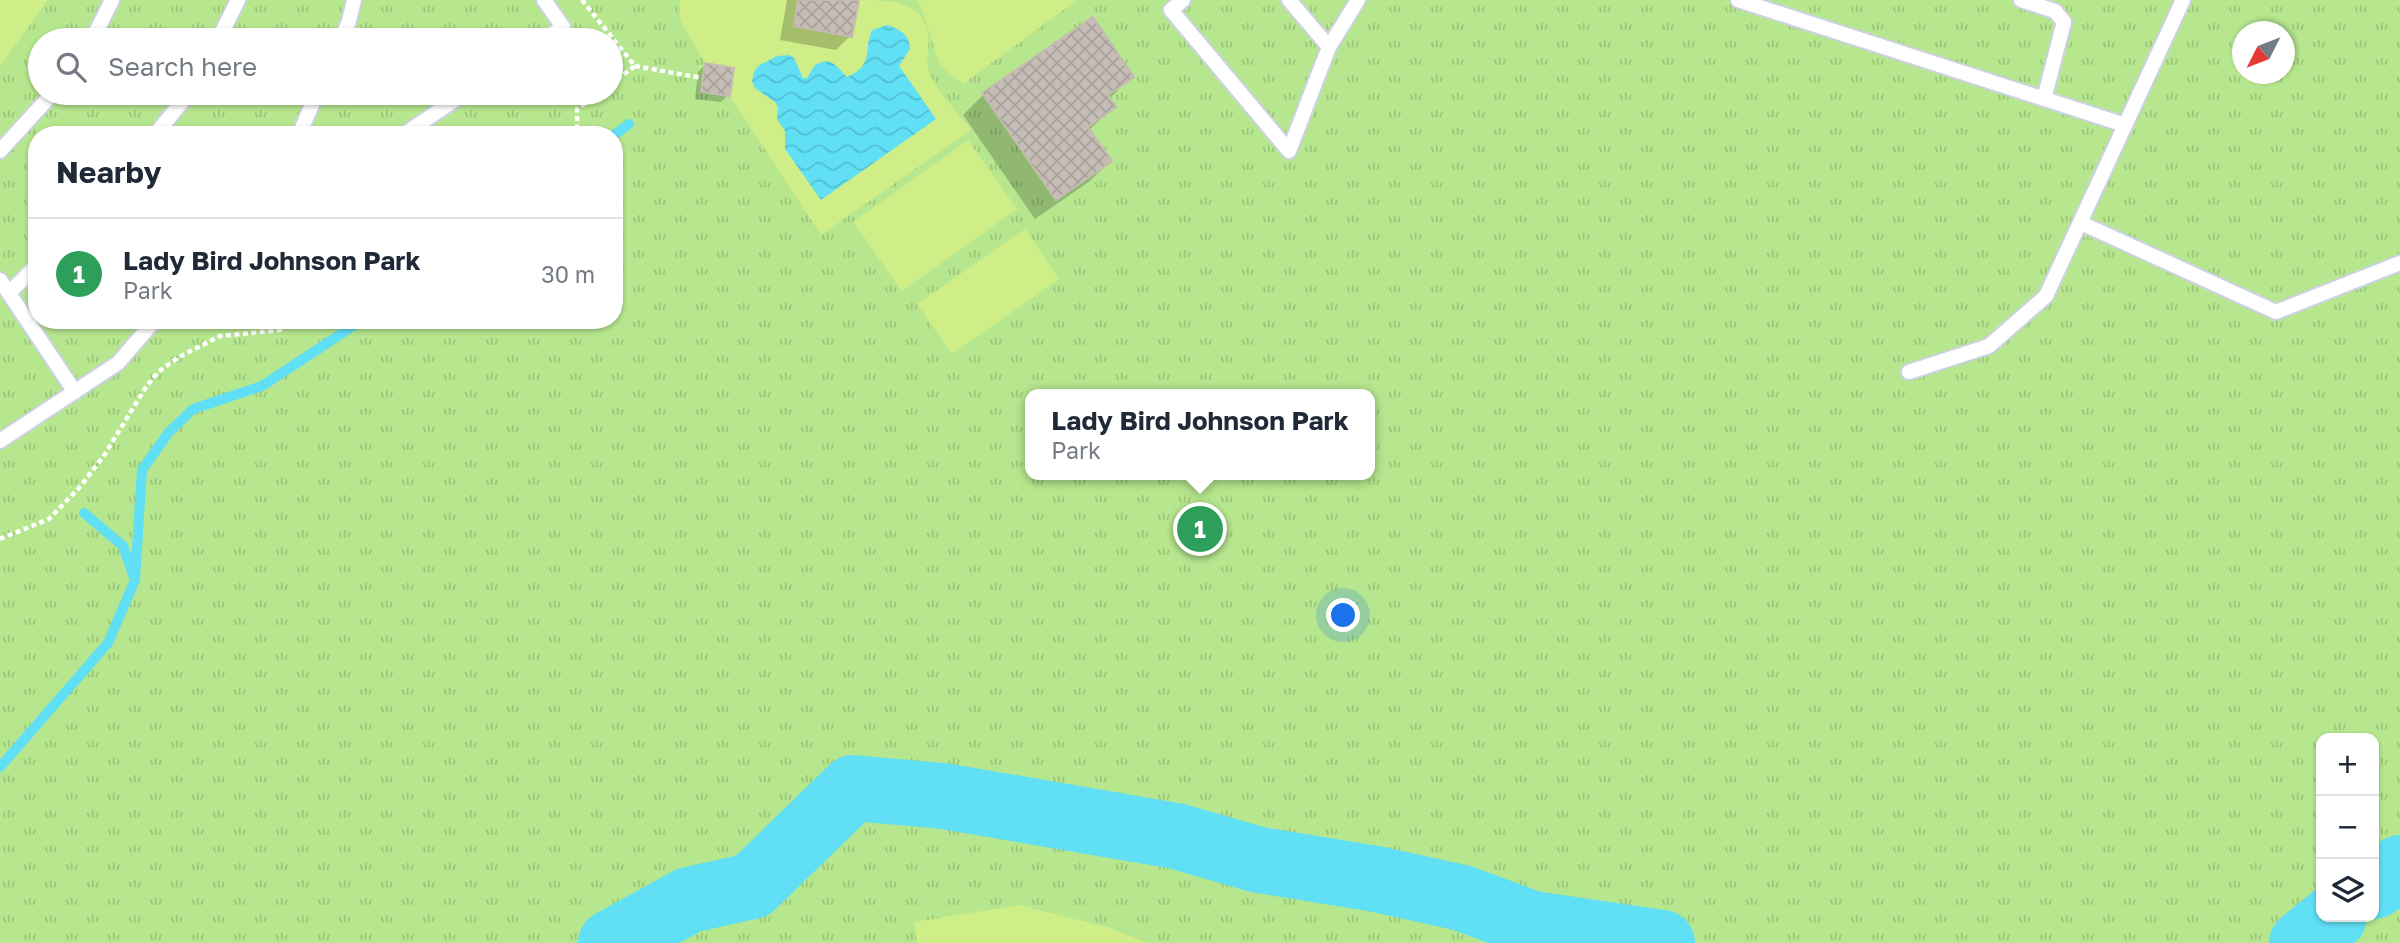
<!DOCTYPE html>
<meta charset="utf-8">
<style>
body{margin:0;font-family:"Golos Text",sans-serif;background:#f6f6f7;color:#1f2937}
.controls{position:absolute;right:21px;bottom:21px;display:grid;overflow:hidden;border-radius:14px;box-shadow:0 2px 5px #0004}
.controls button{width:63px;height:63px;display:grid;place-items:center;padding:0;border:0;border-bottom:2px solid #e0e1e3;background:#fff;color:#1f2937;font:35px sans-serif}
.compass{position:absolute;left:2232px;top:21px;width:63px;height:63px;border-radius:50%;background:#fff;box-shadow:0 2px 5px #0004;rotate:228deg}
.you{position:absolute;left:1344px;top:616px;width:24px;height:24px;margin:-18px;border:5px solid #fff;border-radius:50%;background:#1a73e8;box-shadow:0 0 0 10px #1a73e833}
.badge{display:grid;place-items:center;width:46px;height:46px;border-radius:50%;background:#2f6dff;color:#fff;font-size:23px;font-weight:700}
.pin{position:absolute;translate:-50% -50%;border:4px solid #fff;box-shadow:0 2px 7px #0006}
.popup{position:absolute;left:1025px;top:389px;width:350px;height:91px;box-sizing:border-box;display:grid;place-content:center;border-radius:14px;background:#fff;filter:drop-shadow(0 2px 5px #0005);font-size:23px;white-space:nowrap;color:#747a83}
.popup b{font-size:26px;color:#1f2937}
.popup::after{content:'';position:absolute;left:50%;top:100%;margin-left:-14px;border:14px solid transparent;border-top-color:#fff}
.list{margin:0;padding:0;list-style:none}
h2{display:flex;justify-content:space-between;align-items:center;height:91px;margin:0;padding:0 28px;font-size:30px}
h2 small{font-size:23px;font-weight:400;color:#747a83}
.list li{display:grid;grid-template-columns:46px 1fr auto;gap:21px;align-items:center;box-sizing:border-box;height:112px;padding:0 28px;border-top:2px solid #e0e1e3}
.list b{display:block;font-size:26px;white-space:nowrap}
.list p{margin:0;font-size:23px;white-space:nowrap;color:#747a83}
.list em{font-size:23px;font-style:normal;color:#747a83}
.icon{flex:none;width:38px;height:38px;fill:none;stroke:currentColor;stroke-width:2;stroke-linecap:round;stroke-linejoin:round}
.map{position:relative;flex:none;width:2400px;height:943px;overflow:hidden}
.search{position:absolute;background:#fff;box-shadow:0 2px 5px #0004;left:28px;top:28px;width:595px;height:77px;display:flex;align-items:center;gap:18px;box-sizing:border-box;padding:0 24px;border-radius:38px;color:#747a83;font-size:26px}
.panel{position:absolute;background:#fff;box-shadow:0 2px 5px #0004;left:28px;top:126px;width:595px;height:203px;border-radius:28px}
.map>svg:first-child{display:block}
.grass{fill:url(#grass-tufts);fill-rule:evenodd}
.pitch{fill:#cfee88}
.water{fill:url(#water-waves)}
.shadow{fill:#0003}
.lines{fill:none;stroke-linecap:round;stroke-linejoin:round}
.stream{stroke:#60dff5;stroke-width:10}
.river{stroke:#60dff5;stroke-width:66}
.building{fill:url(#building-cross-hatch);stroke:#c5bcb0;stroke-width:2}
.service-casing{stroke:#ccd2e1;stroke-width:18}
.path{stroke:#fff;stroke-width:4.5;stroke-dasharray:5 3.5;stroke-linecap:butt}
.service{stroke:#fff;stroke-width:14}
</style>
<div class="map">
<svg width="2400" height="943" viewBox="0 0 2400 943">
<defs>
<pattern id="grass-tufts" width="24" height="20" patternUnits="userSpaceOnUse" patternTransform="scale(1.75)"><rect width="24" height="20" fill="#b6e68e"/><path d="M3 7l-1-3M5 7V3M7 7l1-3M15 17l-1-3M17 17v-4M19 17l1-3" fill="none" stroke="#9cc57a"/></pattern>
<pattern id="water-waves" width="16" height="10" patternUnits="userSpaceOnUse" patternTransform="scale(1.75)"><rect width="16" height="10" fill="#60dff5"/><path d="M0 5q4-4 8 0t8 0" fill="none" stroke="#53bfd2"/></pattern>
<pattern id="building-cross-hatch" width="8" height="8" patternUnits="userSpaceOnUse" patternTransform="scale(1.75)"><rect width="8" height="8" fill="#c5bdb6"/><path d="M0 0l8 8M0 8l8-8" fill="none" stroke="#a9a29c"/></pattern>
</defs>
<rect width="100%" height="100%" fill="#ebe0d6"/>
<path class="grass" d="M0 0H2400V943H0ZM2242 32H2284V74H2242ZM40 40H611V93H40ZM37 135H614V320H37ZM1030 394H1370V475H1030ZM2321 738H2374V917H2321Z"/>
<g class="pitch">
<polygon points="0,0 48,0 0,66"/>
<path d="M680 0H798L794 26 852 37 859 0C886 0 924 0 928 34 930 47 925 59 929 72 936 90 959 114 971 130L821 235 730 96 734 68 705 63 680 20Z"/>
<polygon points="916,0 1077,0 963,84 940,66 921,6"/>
<polygon points="968,140 1017,209 902,291 853,222"/>
<polygon points="1025,229 1059,279 952,354 917,304"/>
<polygon points="1019,905 1110,928 1148,943 917,943 914,922"/>
</g>
<path class="water" d="M887 25C900 29 910 35 910 49L899 66 936 119 821 200 785 149V131L777 119 778 107 775 102 755 88 752 81 754 72 758 66 777 56 789 55 794 58 803 78H807L814 66C831 55 836 66 847 77 875 65 863 50 872 30Z"/>
<g class="shadow">
<polygon points="787,0 857,0 850,36 836,50 780,40"/>
<polygon points="705,65 728,95 721,102 695,99 698,72"/>
<polygon points="1131,77 1109,99 1114,107 1089,130 1110,161 1090,181 1035,219 963,115 983,95"/>
</g>
<g class="lines">
<g class="stream">
<polyline points="614,135 629,124"/>
<polyline points="135,580 142,470 169,432 193,409 262,386 362,320"/>
<polyline points="0,767 108,643 135,580 123,546 84,513"/>
</g>
<g class="river">
<polyline points="2374,886 2400,868"/>
<polyline points="611,943 689,900 752,886 853,788 943,796 1176,836 1259,860 1376,879 1462,898 1532,924 1662,943"/>
<polyline points="2302,943 2334,917"/>
</g>
</g>
<g class="building">
<polygon points="798,0 859,0 852,37 794,26"/>
<polygon points="1093,17 1134,77 1108,95 1116,107 1088,127 1112,161 1056,200 982,93"/>
<polygon points="705,63 734,68 730,96 701,92"/>
</g>
<g class="lines">
<g class="service-casing">
<g id="service">
<polyline points="1183,0 1171,10 1289,151 1329,47 1358,0"/>
<polyline points="1289,0 1329,47"/>
<polyline points="1738,0 2125,125"/>
<polyline points="2021,0 2055,11 2064,22 2044,99"/>
<polyline points="92,40 112,0"/>
<polyline points="218,40 238,0"/>
<polyline points="341,40 349,21 354,0"/>
<polyline points="543,40 563,27 544,0"/>
<polyline points="155,135 189,93"/>
<polyline points="299,135 317,93"/>
<polyline points="403,135 465,93"/>
<polyline points="0,151 53,93"/>
<polyline points="2081,223 2276,312 2400,263"/>
<polyline points="0,280 75,392"/>
<polyline points="9,293 37,265"/>
<polyline points="1909,372 1989,346 2046,296 2183,0"/>
<polyline points="0,441 118,363 155,320"/>
</g>
</g>
<g class="path">
<polyline points="582,0 635,66 611,84"/>
<polyline points="635,66 702,78"/>
<polyline points="570,135 577,128 577,109 599,93"/>
<polyline points="0,539 49,519 79,488 105,454 146,387 158,372 179,357 220,336 280,330 290,320"/>
</g>
<use href="#service" class="service"/>
</g>
</svg>
<div class="controls">
<button>+</button>
<button>−</button>
<button><svg class="icon" aria-label="layers" viewBox="0 0 24 24"><path d="M12 4l9 5-9 5-9-5zM3 14l9 5 9-5"/></svg></button>
</div>
<svg class="compass" viewBox="-18 -18 36 36"><path d="M0-13l5 13h-10z" fill="#e53935"/><path d="M0 13l5-13h-10z" fill="#747a83"/></svg>
<div class="you"></div>
<div class="pin badge" style="left:1200px;top:529px;background:#2e9e5b">1</div>
<div class="popup"><b>Lady Bird Johnson Park</b>Park</div>
<div class="search"><svg class="icon" aria-label="search" viewBox="0 0 24 24"><circle cx="10" cy="10" r="6"/><path d="M15 15l6 6"/></svg>Search here</div>
<section class="panel">
<h2>Nearby<small></small></h2>
<ul class="list">
<li><span class="badge" style="background:#2e9e5b">1</span><div><b>Lady Bird Johnson Park</b><p>Park</p></div><em>30 m</em></li>
</ul>
</section>
</div>
